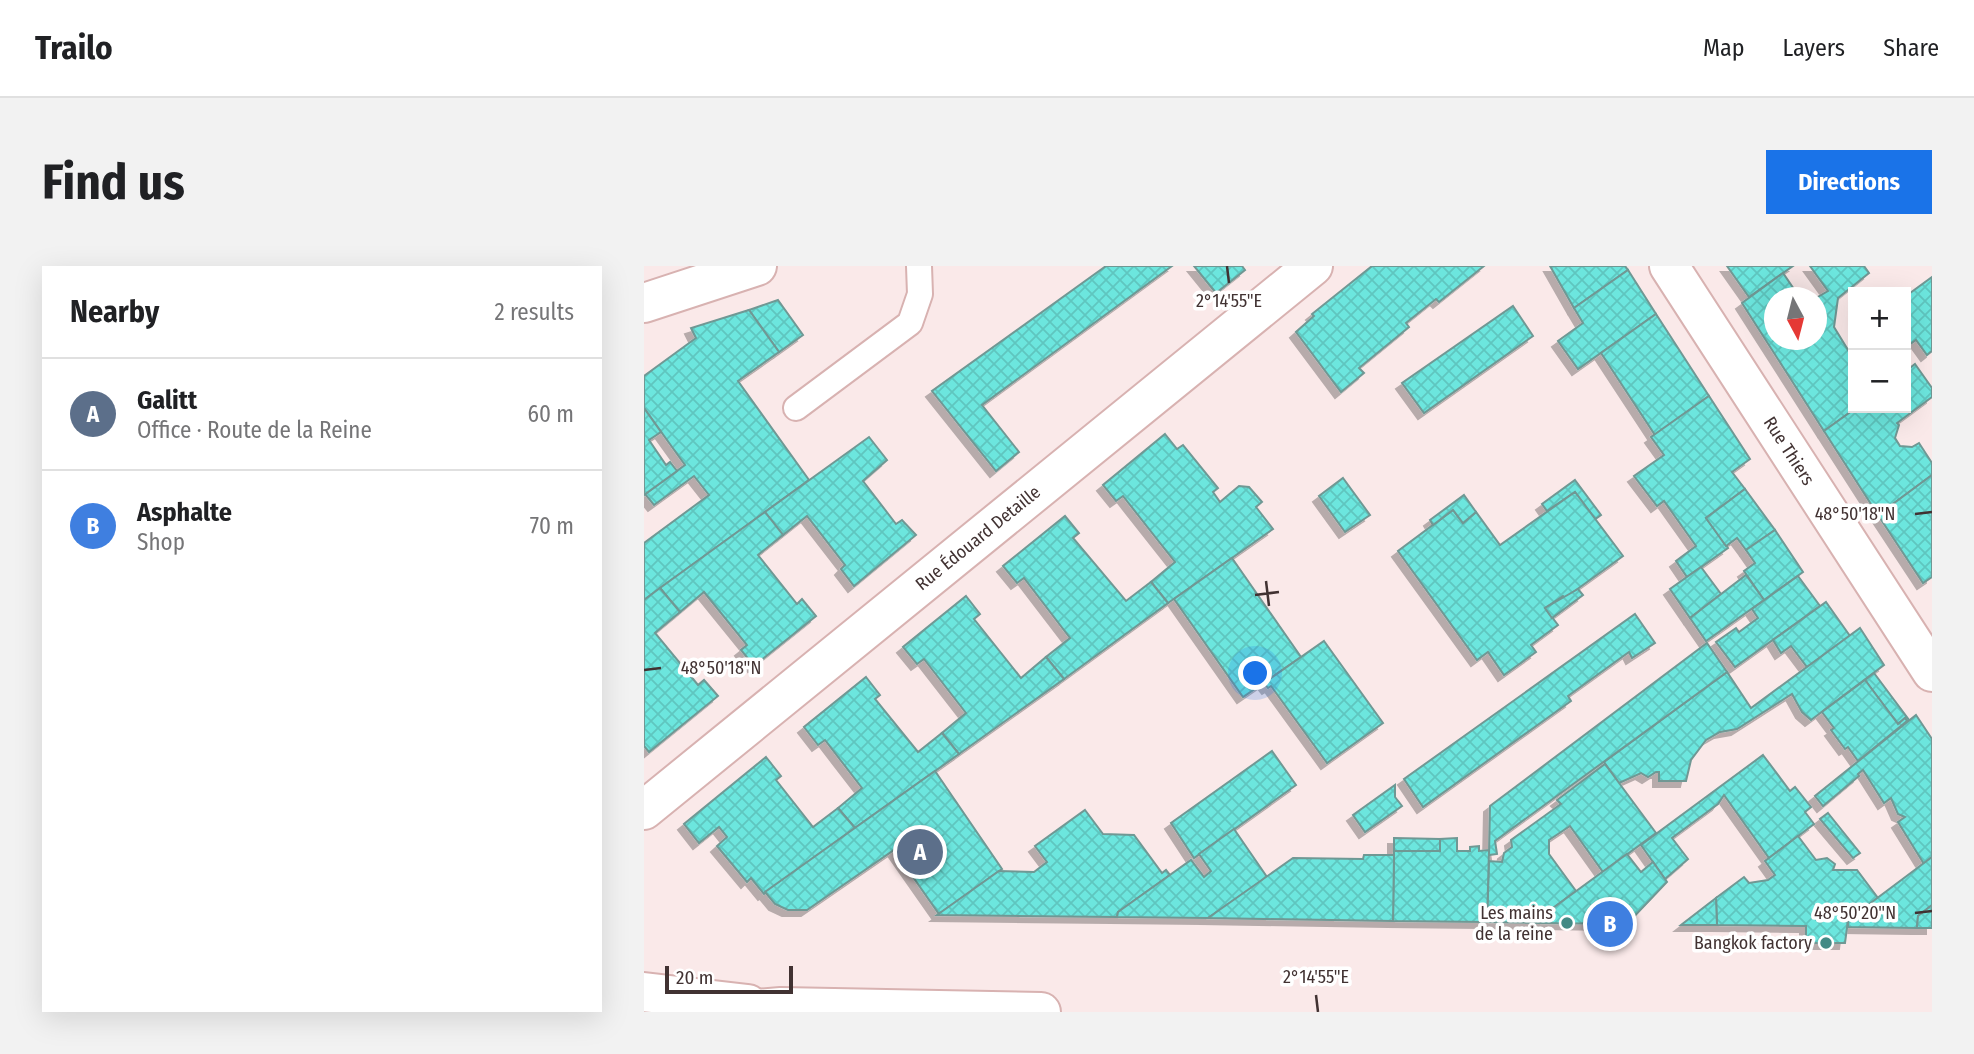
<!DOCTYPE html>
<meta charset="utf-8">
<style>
body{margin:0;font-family:"Fira Sans Condensed",sans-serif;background:#f2f2f2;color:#202124}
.controls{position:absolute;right:21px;top:21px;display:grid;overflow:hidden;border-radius:0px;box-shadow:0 7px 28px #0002}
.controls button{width:63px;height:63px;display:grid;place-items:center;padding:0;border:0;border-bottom:2px solid #e0e0e0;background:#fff;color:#202124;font:35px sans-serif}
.compass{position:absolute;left:1120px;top:21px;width:63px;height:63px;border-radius:50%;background:#fff;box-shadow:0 7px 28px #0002;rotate:173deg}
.scale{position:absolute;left:21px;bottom:18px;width:128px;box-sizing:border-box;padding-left:7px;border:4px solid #413232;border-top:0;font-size:19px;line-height:24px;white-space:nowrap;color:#413232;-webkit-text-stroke:5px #fff;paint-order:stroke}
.you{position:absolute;left:612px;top:408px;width:24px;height:24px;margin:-18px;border:5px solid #fff;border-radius:50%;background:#1a73e8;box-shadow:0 0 0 10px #1a73e833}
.badge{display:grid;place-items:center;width:46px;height:46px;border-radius:50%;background:#1a73e8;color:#fff;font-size:23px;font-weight:700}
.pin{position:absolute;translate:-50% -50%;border:4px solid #fff;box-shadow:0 2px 7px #0006}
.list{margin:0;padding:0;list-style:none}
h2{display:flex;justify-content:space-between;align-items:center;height:91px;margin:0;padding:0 28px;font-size:30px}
h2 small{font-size:23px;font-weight:400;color:#757577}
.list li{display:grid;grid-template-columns:46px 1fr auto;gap:21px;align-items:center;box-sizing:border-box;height:112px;padding:0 28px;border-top:2px solid #e0e0e0}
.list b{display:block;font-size:26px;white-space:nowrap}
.list p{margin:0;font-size:23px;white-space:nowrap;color:#757577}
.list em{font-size:23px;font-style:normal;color:#757577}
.map{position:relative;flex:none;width:1288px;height:746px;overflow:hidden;border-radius:0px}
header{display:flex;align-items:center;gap:42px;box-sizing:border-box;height:98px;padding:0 35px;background:#fff;border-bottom:2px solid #e0e0e0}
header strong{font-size:33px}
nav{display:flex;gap:38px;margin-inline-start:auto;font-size:24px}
.intro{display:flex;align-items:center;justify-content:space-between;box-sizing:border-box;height:168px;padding:0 42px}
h1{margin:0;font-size:49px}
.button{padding:18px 32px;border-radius:0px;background:#1a73e8;color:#fff;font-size:24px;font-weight:700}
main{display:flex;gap:42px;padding:0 42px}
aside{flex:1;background:#fff;border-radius:0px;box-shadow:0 7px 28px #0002}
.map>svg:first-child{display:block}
.building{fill:url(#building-cross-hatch);stroke:#6f9894;stroke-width:2;filter:url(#shadow)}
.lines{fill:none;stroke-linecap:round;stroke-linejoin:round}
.lane-casing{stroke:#d8b2b1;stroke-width:28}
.street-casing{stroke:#d8b2b1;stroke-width:42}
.primary-casing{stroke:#d8b2b1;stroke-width:42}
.lane{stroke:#fff;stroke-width:24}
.street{stroke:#fff;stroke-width:38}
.primary{stroke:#fff;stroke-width:38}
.ticks{fill:none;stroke:#413232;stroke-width:2.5}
.poi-dot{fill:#428a85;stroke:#fff;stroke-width:2.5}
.labels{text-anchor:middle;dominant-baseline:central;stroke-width:7;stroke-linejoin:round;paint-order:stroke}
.street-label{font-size:18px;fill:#413232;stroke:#fff}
.poi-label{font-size:18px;fill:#413232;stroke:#fff;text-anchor:end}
.ticks-label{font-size:18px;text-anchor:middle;fill:#413232;stroke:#fff;stroke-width:7;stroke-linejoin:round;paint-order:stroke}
</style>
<header>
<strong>Trailo</strong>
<nav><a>Map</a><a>Layers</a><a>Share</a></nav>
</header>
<div class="intro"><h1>Find us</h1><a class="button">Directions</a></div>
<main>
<aside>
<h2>Nearby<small>2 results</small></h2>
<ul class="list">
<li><span class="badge" style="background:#5c6f8a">A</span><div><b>Galitt</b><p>Office · Route de la Reine</p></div><em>60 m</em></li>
<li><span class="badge" style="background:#3f7fe0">B</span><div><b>Asphalte</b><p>Shop</p></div><em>70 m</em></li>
</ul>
</aside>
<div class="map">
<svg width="1288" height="746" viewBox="0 0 1288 746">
<defs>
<pattern id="building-cross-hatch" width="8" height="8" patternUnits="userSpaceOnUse" patternTransform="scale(1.75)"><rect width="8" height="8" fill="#6ce6de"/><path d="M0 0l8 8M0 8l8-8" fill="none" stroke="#5fc6bf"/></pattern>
<filter id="shadow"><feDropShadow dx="-6" dy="6" stdDeviation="0" flood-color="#0004"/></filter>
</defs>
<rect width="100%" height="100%" fill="#fae9e9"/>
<g class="building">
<polygon points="462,0 528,0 338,139 375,186 352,205 288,125"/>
<polygon points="550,0 598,0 601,4 572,27"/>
<polygon points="728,0 840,0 795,36 792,33 762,57 765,61 715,102 720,107 697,126 652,66 670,50 668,48"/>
<polygon points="906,0 981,0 984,4 930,42"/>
<polygon points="1083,0 1149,0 1105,31"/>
<polygon points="1166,0 1220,0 1225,7 1194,32 1190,61 1209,92 1209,142 1212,142 1180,165 1098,37 1139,7 1156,32 1130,32 1130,74 1172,74 1172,32 1184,25"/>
<polygon points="984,4 1012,48 934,103 914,75 939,57 930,42"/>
<polygon points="1288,11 1288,85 1283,89 1272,74 1262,81 1262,30"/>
<polygon points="134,34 159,69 135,86 105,44"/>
<polygon points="869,40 889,70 780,147 758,117"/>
<polygon points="105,44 135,86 94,115 165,214 0,334 0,277 65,229 50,210 10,239 1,228 41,199 0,142 0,110 52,72 47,62"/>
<polygon points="1012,48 1065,130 1011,169 957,87"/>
<polygon points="1271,98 1288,122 1288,131 1253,157 1255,159 1251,172 1256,180 1268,181 1275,177 1288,197 1288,209 1234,249 1180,165 1212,142 1262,142 1262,105"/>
<polygon points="1065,130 1106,193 1088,206 1101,223 1062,252 1084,282 1043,311 1032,295 1052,280 1020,235 1013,240 990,210 1020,189 1007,171"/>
<polygon points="0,142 17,166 5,174 22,199 26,196 33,205 0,229"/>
<polygon points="521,168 533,183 539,179 574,222 569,226 576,236 595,220 605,221 618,236 612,241 629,263 524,337 507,316 531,296 479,230 472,235 459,219"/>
<polygon points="225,171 243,194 219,215 252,258 258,254 272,269 210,320 197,303 201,299 163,250 139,269 121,246"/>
<polygon points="1288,209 1288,311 1279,317 1234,249"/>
<polygon points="699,212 726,249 701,266 675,230"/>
<polygon points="931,214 957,249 953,252 951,253 931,226 903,245 898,238"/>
<polygon points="1101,223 1131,264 1102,284 1093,272 1082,280 1062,252"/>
<polygon points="931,226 979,290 921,332 919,330 901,342 914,359 887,379 892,386 860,409 844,386 833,394 754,285 809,244 819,257 832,246 856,279"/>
<polygon points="820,229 832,246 819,257 809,244 789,259 786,254"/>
<polygon points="121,246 139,269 114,289 153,338 158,333 172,350 110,400 97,384 103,379 60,326 36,346 16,322"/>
<polygon points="421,250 435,267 429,272 482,335 507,316 524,337 420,413 402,391 426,372 380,312 373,317 359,300"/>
<polygon points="1131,264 1159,306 1120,334 1100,305 1111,297 1102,284"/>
<polygon points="588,292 657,391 599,431 530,333"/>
<polygon points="1057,301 1077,328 1046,352 1026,323"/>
<polygon points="1102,309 1120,334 1062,375 1046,352"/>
<polygon points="1154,310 1176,340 1091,401 1072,376 1092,362 1095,366 1114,352 1108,343"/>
<polygon points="16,322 36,346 11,367 54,419 60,414 74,430 5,486 0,480 0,334"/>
<polygon points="934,323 939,329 908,352 901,342"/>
<polygon points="322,330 336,348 330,353 377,412 402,391 420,413 315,488 298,467 322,447 280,393 273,398 259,381"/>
<polygon points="1182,336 1206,370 1163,401 1147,380 1137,387 1129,374"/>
<polygon points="991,348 1011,377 988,392 985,386 924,430 927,435 779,541 760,513"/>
<polygon points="1216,362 1240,399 1167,454 1158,446 1148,428 1093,463 1076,466 1062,474 1047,494 1042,515 1015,515 1015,506 1012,506 1004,511 997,507 975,517 960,496 1083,406 1107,442"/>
<polygon points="680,375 739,457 683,497 627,420 624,422 620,417"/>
<polygon points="1063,377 1083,406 851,575 853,588 845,589 846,540"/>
<polygon points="1230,407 1265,454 1263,455 1261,452 1254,458 1221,414"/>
<polygon points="222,411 236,429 231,433 274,486 298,467 315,488 211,562 194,542 218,522 181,474 174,479 160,461"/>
<polygon points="1221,414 1254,458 1261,452 1263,455 1214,495 1204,481 1201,483 1187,464 1190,462 1178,446"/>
<polygon points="1272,449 1288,473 1288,591 1280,598 1254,556 1261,551 1254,548 1247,532 1240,537 1219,504 1214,508 1215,510 1179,540 1171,530"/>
<polygon points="628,485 652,519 550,592 527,557"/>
<polygon points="1119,489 1146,525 1151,521 1167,541 1161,546 1170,558 1125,592 1080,529 1074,538 1028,572 1044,593 1021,613 997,579"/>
<polygon points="122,491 137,510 132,514 169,561 194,542 211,562 120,628 107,612 103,616 73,580 83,571 75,561 55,577 40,558"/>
<polygon points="961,498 1012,567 959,606 926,560 905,574 905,588 932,625 898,650 896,657 843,656 845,595 858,596 860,587 868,581 867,574 917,538 913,534"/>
<polygon points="291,505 358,603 355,605 295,648 250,584 163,644 144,644 131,638 121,626"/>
<polygon points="751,519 751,531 758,540 721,566 709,549"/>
<polygon points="441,544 459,568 490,569 518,607 522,604 526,609 474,646 473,651 293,649 355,605 390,606 403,596 391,580"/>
<polygon points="1184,547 1216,587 1209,592 1176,553"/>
<polygon points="590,563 623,611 564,652 473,651 474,646 547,594 560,611 567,605 555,588"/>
<polygon points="1154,570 1172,594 1183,592 1191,598 1189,604 1213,604 1234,632 1204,654 1201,677 1162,677 1162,660 1073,659 1072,632 1100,611 1105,617 1124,614 1131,609 1121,595"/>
<polygon points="750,572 796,573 796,585 750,585"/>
<polygon points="813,572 813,585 826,585 826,581 835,580 835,585 845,584 843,656 749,655 750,585 796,585 796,573"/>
<polygon points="983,588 997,606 1009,596 1023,616 983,658 896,657 898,650"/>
<polygon points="720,589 750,589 749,655 564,652 649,592 719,593"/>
<polygon points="1288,591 1288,639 1274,650 1273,662 1204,661 1204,654"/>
<polygon points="1072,632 1073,659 1037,659"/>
<polygon points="1288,639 1288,662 1273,662 1274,650"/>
</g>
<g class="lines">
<g class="lane-casing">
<polyline id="lane" points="152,142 266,57 276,28 275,0"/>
</g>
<g class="street-casing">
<g id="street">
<polyline points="1025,0 1288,406"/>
<polyline points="0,37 113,0"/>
<polyline points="0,544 669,0"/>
</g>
</g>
<g class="primary-casing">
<g id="primary">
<polyline points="0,726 104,738"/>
<polyline points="76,746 137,741 397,746"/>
</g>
</g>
<use href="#lane" class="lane"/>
<use href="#street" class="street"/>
<use href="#primary" class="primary"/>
</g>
<path class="ticks" d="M583 0 585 17M1271 248 1288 246M622 315 625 340M611 329 635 326M0 404 17 402M1271 647 1288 645M672 729 674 746"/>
<g class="poi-dot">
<circle cx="923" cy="657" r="7"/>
<circle cx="1182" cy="677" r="7"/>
</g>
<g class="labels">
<g class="street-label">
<text transform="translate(1145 185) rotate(57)">Rue Thiers</text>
<text transform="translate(334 272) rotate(-39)">Rue Édouard Detaille</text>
</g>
<g class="poi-label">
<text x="909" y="647">Les mains<tspan x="909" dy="21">de la reine</tspan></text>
<text x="1168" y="677">Bangkok factory</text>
</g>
</g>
<g class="ticks-label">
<text x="585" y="41">2°14'55"E</text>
<text x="1211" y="254">48°50'18"N</text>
<text x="77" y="408">48°50'18"N</text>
<text x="1211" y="653">48°50'20"N</text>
<text x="672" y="717">2°14'55"E</text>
</g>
</svg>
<div class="controls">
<button>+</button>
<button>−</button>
</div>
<svg class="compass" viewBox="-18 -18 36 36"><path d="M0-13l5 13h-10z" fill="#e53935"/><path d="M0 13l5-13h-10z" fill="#757577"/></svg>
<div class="scale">20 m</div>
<div class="you"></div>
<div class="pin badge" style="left:276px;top:586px;background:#5c6f8a">A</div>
<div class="pin badge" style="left:966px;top:658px;background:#3f7fe0">B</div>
</div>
</main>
